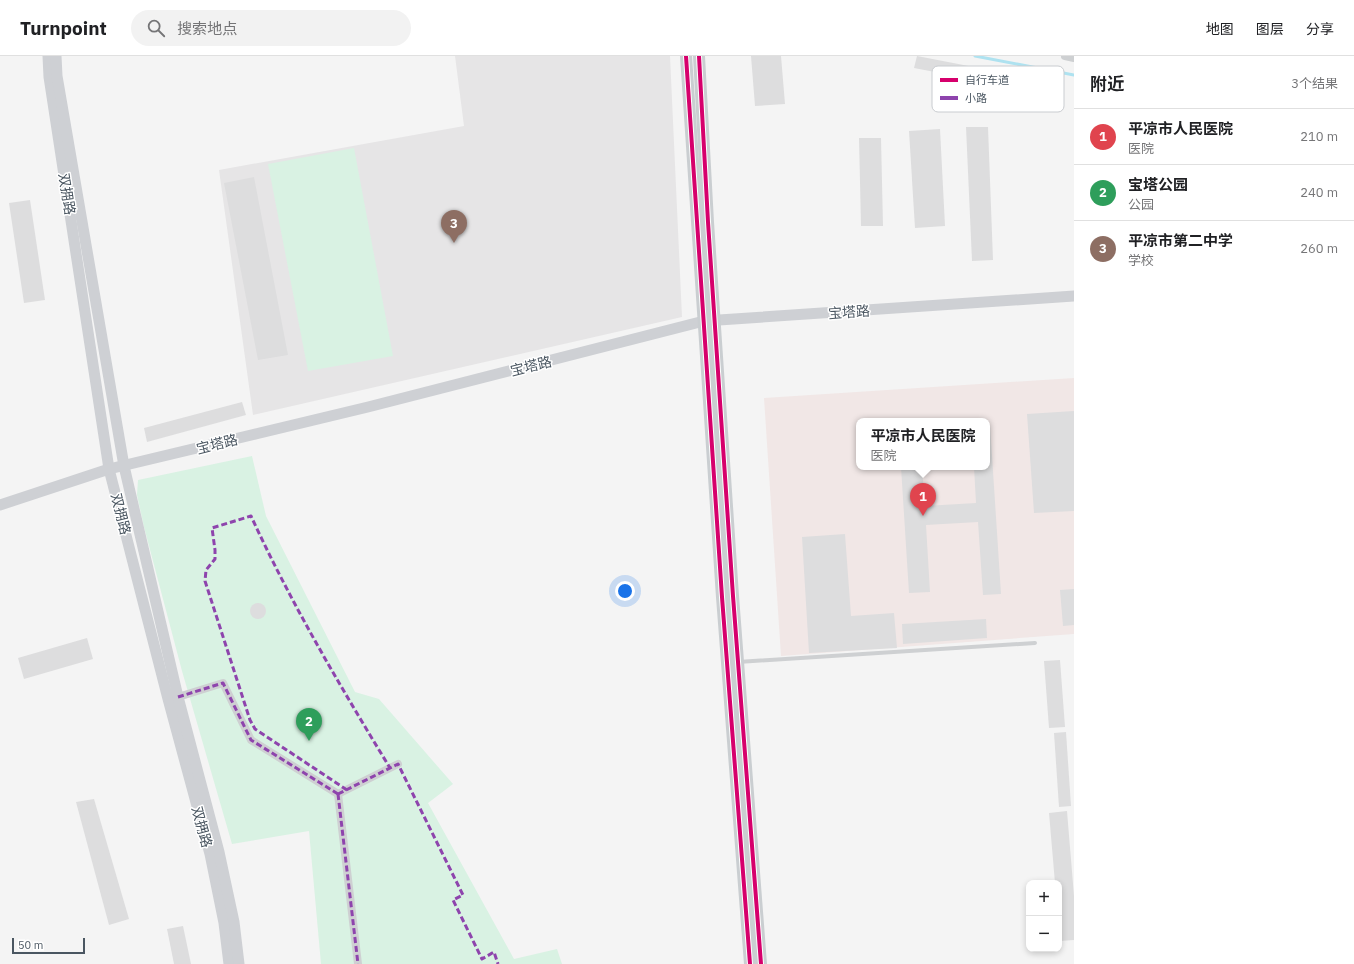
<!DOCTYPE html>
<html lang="zh">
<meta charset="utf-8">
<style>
body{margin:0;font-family:"IBM Plex Sans","Noto Sans SC",sans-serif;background:#f2f2f2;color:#202124}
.controls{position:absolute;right:12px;bottom:12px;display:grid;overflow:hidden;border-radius:8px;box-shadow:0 2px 6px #0003}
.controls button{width:36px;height:36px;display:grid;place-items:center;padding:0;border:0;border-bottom:1px solid #e0e0e0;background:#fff;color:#202124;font:20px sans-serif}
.scale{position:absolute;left:12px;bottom:10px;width:73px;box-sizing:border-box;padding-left:4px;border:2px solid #4a5661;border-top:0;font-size:11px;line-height:14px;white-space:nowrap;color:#4a5661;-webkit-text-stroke:3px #fff;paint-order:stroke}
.you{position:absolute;left:625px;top:535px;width:14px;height:14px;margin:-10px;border:3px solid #fff;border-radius:50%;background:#1a73e8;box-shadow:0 0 0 6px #1a73e833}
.badge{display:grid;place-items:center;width:26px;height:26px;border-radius:50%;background:#2563eb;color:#fff;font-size:13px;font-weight:700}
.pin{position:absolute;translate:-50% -33px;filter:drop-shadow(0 1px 2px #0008)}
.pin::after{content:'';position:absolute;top:21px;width:14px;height:12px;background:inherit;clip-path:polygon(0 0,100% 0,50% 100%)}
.popup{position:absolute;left:856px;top:362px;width:134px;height:52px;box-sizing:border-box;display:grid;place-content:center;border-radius:8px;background:#fff;filter:drop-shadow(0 1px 3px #0005);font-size:13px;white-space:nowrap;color:#757577}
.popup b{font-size:15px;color:#202124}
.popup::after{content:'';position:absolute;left:50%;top:100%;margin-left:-8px;border:8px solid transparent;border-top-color:#fff}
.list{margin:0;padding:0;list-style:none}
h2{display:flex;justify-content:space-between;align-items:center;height:52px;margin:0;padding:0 16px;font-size:17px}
h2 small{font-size:13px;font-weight:400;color:#757577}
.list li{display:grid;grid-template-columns:26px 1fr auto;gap:12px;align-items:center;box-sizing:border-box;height:56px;padding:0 16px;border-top:1px solid #e0e0e0}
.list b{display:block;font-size:15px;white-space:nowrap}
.list p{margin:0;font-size:13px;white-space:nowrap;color:#757577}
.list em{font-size:13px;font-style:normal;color:#757577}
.icon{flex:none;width:22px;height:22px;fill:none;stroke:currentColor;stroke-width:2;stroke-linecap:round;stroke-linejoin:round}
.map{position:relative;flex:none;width:1074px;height:908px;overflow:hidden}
header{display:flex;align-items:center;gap:24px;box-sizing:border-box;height:56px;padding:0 20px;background:#fff;border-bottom:1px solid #e0e0e0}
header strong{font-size:19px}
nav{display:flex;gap:22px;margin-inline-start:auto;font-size:14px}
.search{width:280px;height:36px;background:#f2f2f2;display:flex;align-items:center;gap:10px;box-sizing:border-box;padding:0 14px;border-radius:22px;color:#757577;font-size:15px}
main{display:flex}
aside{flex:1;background:#fff}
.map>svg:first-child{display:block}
.education{fill:#e6e5e6}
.medical{fill:#f1e7e6;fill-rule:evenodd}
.green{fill:#d9f2e3}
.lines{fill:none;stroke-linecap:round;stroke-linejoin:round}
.stream{stroke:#aee2f0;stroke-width:3}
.building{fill:#ddddde}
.lane{stroke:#ced0d2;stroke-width:4}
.street{stroke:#ced0d2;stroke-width:8}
.secondary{stroke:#ced0d4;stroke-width:11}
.primary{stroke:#caced1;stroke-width:12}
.quiet{stroke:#8e44ad;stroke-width:3;stroke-dasharray:6 3;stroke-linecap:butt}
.cycleway-casing{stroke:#fff;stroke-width:6}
.cycleway{stroke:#d6006c;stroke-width:4}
.labels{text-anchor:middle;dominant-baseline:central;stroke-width:3;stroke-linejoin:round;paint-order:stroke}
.street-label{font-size:14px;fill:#4a5661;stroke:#fff}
.key{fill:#fff;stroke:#c9ccd0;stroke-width:1}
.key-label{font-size:11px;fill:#4a5661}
</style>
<header>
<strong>Turnpoint</strong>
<div class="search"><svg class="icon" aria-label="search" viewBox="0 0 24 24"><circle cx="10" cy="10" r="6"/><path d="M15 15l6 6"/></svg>搜索地点</div>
<nav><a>地图</a><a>图层</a><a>分享</a></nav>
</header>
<main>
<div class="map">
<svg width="1074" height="908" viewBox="0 0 1074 908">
<rect width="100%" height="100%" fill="#f4f4f4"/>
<polygon class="education" points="455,0 670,0 682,261 253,359 219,114 464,70"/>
<path class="medical" d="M1074 322V578L781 600 764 342ZM859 365H987V411H859Z"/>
<g class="green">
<polygon points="354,92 393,300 308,315 268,108"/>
<polygon points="252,400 266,460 355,636 379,643 453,728 428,747 514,903 557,893 562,908 321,908 309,775 232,788 182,615 144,471 137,439 138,424"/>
</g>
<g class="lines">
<polyline class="stream" points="975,0 1074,19"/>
</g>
<g class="building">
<polygon points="751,0 781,0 785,48 755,50"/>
<polygon points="917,0 1010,18 1008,30 914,12"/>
<polygon points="966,71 988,71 993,204 972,205"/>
<polygon points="940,73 945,170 915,172 909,75"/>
<polygon points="859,82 881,82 883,170 861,170"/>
<polygon points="254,121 288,299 258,304 224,127"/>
<polygon points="30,144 45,244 24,247 9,147"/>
<polygon points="242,346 246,359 147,386 144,372"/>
<polygon points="1074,355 1074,455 1034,457 1027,358"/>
<polygon points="990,369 1001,538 983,539 978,466 926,469 930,536 909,537 901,411 922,411 925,450 976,447 974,411 987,411 987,370"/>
<polygon points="845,478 851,560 894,557 897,592 809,597 802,481"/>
<polygon points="1074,533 1074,569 1063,570 1060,534"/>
<circle cx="258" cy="555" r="8"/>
<polygon points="986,563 987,582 903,588 902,568"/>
<polygon points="87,582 93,603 24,623 18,602"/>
<polygon points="1060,604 1065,671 1049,672 1044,605"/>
<polygon points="1066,676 1071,750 1059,751 1054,677"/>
<polygon points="94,743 129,863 109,869 76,746"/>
<polygon points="1067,755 1074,840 1074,884 1060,885 1059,827 1055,827 1049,757"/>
<polygon points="183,870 191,908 174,908 167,873"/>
</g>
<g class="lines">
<polyline class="lane" points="738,606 1035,587"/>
<g class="street">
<polyline points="1065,0 1074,2"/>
<polyline points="178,641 223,627 251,684 338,738"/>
<polyline points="338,738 358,908"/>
<polyline points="338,738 398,708"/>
</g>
<g class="secondary">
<polyline points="48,0 49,21 109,413 168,643 210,798 224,867 229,908"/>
<polyline points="56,0 57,20 124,410 178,641 219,796 234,866 239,908"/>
<polyline points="0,449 109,413 368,351 704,265 1074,240"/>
</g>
<g class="primary">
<polyline points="686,0 722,541 750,908"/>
<polyline points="699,0 708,166 733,540 761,908"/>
</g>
<g class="quiet">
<polyline points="178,641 223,627 251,684 338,738"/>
<path d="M347 734 255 673 250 664 205 525 206 514 215 503V494L212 472 251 460C291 547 340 630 390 712"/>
<polyline points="338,738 398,708 463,839 453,844 482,903 494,896 498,908"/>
<polyline points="338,738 358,908"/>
</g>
<g class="cycleway-casing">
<g id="cycleway">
<polyline points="686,0 722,541 750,908"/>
<polyline points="699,0 708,166 733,540 761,908"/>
</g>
</g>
<use href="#cycleway" class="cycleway"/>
</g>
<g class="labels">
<g class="street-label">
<text transform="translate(67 138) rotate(81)">双拥路</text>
<text transform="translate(849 256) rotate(-4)">宝塔路</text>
<text transform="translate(531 310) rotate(-14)">宝塔路</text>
<text transform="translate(217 388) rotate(-14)">宝塔路</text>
<text transform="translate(121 458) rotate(76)">双拥路</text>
<text transform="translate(202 771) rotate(75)">双拥路</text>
</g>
</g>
<rect x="932" y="10" width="132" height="46" rx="6" class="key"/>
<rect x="940" y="22" width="18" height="4" fill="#d6006c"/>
<rect x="940" y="40" width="18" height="4" fill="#8e44ad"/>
<g class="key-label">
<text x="965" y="28">自行车道</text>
<text x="965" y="46">小路</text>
</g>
</svg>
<div class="controls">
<button>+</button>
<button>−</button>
</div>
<div class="scale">50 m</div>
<div class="you"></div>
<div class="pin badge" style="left:923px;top:460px;background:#e0444e">1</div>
<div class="popup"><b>平凉市人民医院</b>医院</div>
<div class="pin badge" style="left:309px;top:685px;background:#2e9e5b">2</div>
<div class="pin badge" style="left:454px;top:187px;background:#8d6e63">3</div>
</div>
<aside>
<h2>附近<small>3个结果</small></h2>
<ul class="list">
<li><span class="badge" style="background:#e0444e">1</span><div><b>平凉市人民医院</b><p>医院</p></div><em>210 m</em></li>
<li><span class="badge" style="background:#2e9e5b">2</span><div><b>宝塔公园</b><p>公园</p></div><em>240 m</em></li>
<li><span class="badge" style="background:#8d6e63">3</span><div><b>平凉市第二中学</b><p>学校</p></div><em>260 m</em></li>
</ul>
</aside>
</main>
